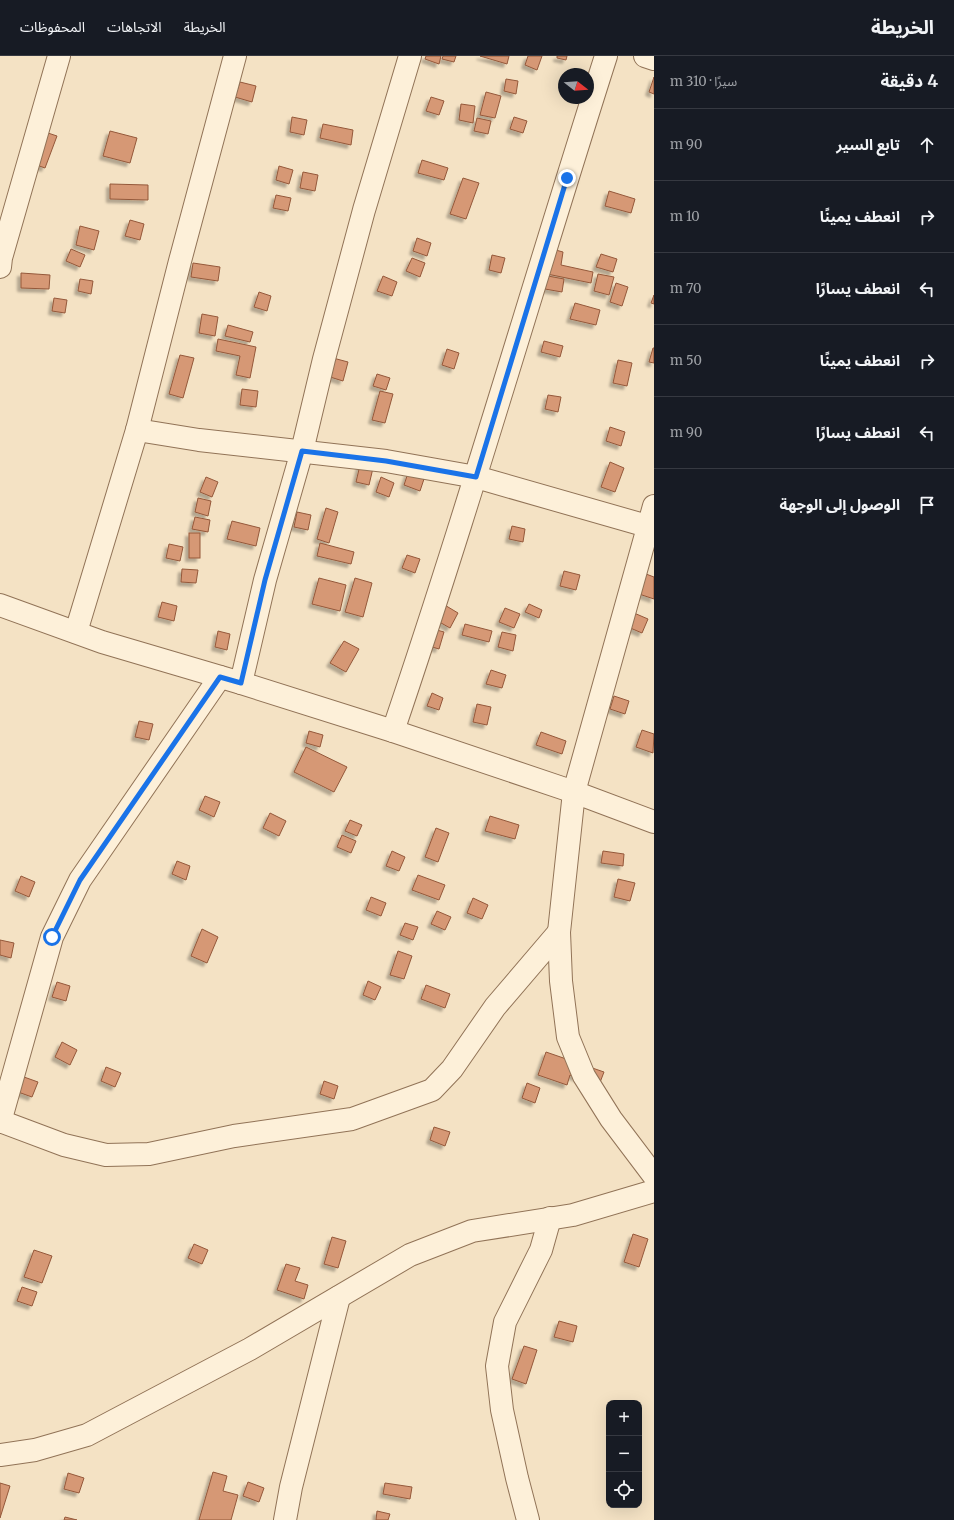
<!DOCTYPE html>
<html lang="ar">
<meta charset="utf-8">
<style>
body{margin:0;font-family:Merriweather,"Noto Sans Arabic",serif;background:#20242c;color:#f1f3f6;direction:rtl}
.controls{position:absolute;right:12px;bottom:12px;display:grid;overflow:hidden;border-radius:8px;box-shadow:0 4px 16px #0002}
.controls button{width:36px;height:36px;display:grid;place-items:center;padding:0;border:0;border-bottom:1px solid #363941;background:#171b24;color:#f1f3f6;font:20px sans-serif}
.compass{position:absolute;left:558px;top:12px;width:36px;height:36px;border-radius:50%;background:#171b24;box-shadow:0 4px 16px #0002;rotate:107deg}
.stop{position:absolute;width:12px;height:12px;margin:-9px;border:3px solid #1a73e8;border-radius:50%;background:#fff}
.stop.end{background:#1a73e8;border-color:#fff;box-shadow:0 1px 4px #0008}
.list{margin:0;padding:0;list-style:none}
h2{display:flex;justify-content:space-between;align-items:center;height:52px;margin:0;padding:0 16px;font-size:17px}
h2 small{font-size:13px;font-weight:400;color:#9ea1a6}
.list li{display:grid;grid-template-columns:26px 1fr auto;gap:12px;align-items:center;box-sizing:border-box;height:72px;padding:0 16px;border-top:1px solid #363941}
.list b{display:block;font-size:15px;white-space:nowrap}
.list em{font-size:13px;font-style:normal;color:#9ea1a6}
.icon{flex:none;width:22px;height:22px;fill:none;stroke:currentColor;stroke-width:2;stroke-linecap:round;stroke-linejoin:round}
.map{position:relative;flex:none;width:654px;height:1464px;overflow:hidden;direction:ltr}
header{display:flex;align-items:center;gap:24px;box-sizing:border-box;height:56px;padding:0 20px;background:#171b24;border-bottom:1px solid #363941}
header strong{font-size:19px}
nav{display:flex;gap:22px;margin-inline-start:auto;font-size:14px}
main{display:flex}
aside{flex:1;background:#171b24}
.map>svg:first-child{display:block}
.building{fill:#d69875;stroke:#94583a;filter:url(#shadow)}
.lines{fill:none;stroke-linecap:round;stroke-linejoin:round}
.street-casing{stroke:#917357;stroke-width:24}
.street{stroke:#fdf0d9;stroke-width:22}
.route{stroke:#1a73e8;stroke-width:5}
</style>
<header>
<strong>الخريطة</strong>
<nav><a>الخريطة</a><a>الاتجاهات</a><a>المحفوظات</a></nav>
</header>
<main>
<aside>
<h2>4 دقيقة<small>سيرًا · 310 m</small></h2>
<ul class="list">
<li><svg class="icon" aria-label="ahead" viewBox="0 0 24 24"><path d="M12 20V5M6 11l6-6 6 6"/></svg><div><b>تابع السير</b></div><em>90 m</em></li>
<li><svg class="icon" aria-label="right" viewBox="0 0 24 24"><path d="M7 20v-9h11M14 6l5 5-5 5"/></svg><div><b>انعطف يمينًا</b></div><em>10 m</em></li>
<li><svg class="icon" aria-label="left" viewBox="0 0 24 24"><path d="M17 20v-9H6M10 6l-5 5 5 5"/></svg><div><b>انعطف يسارًا</b></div><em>70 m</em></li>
<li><svg class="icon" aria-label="right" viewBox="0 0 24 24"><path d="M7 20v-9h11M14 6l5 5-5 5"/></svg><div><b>انعطف يمينًا</b></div><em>50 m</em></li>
<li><svg class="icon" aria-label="left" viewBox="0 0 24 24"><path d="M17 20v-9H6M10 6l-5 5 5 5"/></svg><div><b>انعطف يسارًا</b></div><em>90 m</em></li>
<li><svg class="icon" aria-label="arrive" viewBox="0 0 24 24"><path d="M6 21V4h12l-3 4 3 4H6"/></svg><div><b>الوصول إلى الوجهة</b></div></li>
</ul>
</aside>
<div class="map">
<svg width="654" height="1464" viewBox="0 0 654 1464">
<defs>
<filter id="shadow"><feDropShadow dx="-3.5" dy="3.5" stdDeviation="1" flood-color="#0004"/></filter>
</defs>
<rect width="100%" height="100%" fill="#f4e2c4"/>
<g class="building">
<polygon points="426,0 441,0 439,8 425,3"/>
<polygon points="443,0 456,0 454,6 442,3"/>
<polygon points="480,0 509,0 507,8"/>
<polygon points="528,0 542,0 537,14 525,9"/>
<polygon points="557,0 567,0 566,4 557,2"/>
<polygon points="654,21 654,38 649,36"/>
<polygon points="506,23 518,25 516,38 504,35"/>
<polygon points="240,26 256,30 252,46 235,41"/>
<polygon points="486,36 501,40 495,62 480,59"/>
<polygon points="431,41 444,45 439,59 426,55"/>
<polygon points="461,48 475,50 473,67 459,64"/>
<polygon points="292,61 307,64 304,79 290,76"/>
<polygon points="514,61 527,65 523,77 510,73"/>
<polygon points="477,62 491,65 488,78 474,75"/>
<polygon points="323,68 353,74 351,89 320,82"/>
<polygon points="42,75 57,80 45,112 31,107"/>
<polygon points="110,75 137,82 130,107 103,100"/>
<polygon points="422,104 448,112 444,124 418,117"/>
<polygon points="279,110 293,114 289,128 276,124"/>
<polygon points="303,116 318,119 315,135 300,132"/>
<polygon points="463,122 479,127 466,163 450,158"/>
<polygon points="110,128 148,129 148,144 110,143"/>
<polygon points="609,135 635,143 631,157 605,150"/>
<polygon points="276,139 291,142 288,155 273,152"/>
<polygon points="130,164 144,168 140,184 125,180"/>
<polygon points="80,170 99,175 94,194 76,189"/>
<polygon points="417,182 431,187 427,200 413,195"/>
<polygon points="71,193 85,199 80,211 66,205"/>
<polygon points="552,193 563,196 561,209 593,216 591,227 547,218"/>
<polygon points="601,198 617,203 613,216 596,211"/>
<polygon points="492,199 505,202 501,217 489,214"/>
<polygon points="412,202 425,207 420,221 406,215"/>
<polygon points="193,207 220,211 218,225 191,221"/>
<polygon points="21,217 50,219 49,233 21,232"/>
<polygon points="598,218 614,221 609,239 594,235"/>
<polygon points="383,220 397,226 392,240 377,235"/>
<polygon points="548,220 564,223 562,236 545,233"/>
<polygon points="80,223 93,225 91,238 78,235"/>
<polygon points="616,227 628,231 622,250 610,246"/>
<polygon points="259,236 271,240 267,255 254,251"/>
<polygon points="654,239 654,248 651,247"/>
<polygon points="54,242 67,244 65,257 52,255"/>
<polygon points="575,247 600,254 596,269 570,263"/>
<polygon points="202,258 218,261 215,280 199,277"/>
<polygon points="228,269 253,276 250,286 225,280"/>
<polygon points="218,283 256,291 250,322 236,319 240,300 216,295"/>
<polygon points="544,285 563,290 560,301 541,296"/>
<polygon points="653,292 654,292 654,307 649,306"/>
<polygon points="447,293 459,297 454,313 442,309"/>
<polygon points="180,299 194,302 183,342 169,338"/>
<polygon points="333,302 348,306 343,325 327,320"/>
<polygon points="618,304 632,307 627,330 613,327"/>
<polygon points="377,318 390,322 386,334 373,330"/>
<polygon points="242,333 258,335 256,351 240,349"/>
<polygon points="380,335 393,338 385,367 372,364"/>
<polygon points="548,339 561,341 558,356 545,353"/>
<polygon points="610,371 625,376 621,390 606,385"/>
<polygon points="610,406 624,412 615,436 601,431"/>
<polygon points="360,409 373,412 369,429 356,426"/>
<polygon points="408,417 424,423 420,435 404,429"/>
<polygon points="206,421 218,426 212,441 200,436"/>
<polygon points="381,421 394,427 389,441 376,436"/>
<polygon points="198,442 211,445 208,460 195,456"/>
<polygon points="326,452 338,456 329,487 317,483"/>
<polygon points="297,456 311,459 308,474 294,471"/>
<polygon points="195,461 210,464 208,476 192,473"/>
<polygon points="232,465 260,472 256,490 227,483"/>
<polygon points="512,470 525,473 523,486 509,483"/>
<rect x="189" y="477" width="11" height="25"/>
<polygon points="320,487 354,496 351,508 317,500"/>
<polygon points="169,488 183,491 180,505 166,502"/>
<polygon points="407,499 420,503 415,517 402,512"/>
<polygon points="182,513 198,514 196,527 181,526"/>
<polygon points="564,515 580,519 576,534 560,530"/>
<polygon points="646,518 654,521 654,543 639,538"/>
<polygon points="319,522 346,529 340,555 312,548"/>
<polygon points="355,522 372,527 363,561 345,556"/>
<polygon points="162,546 177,550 174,565 158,561"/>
<polygon points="443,548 458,557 450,572 434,563"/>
<polygon points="529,548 542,554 539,562 525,556"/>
<polygon points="505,552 520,558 514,572 499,566"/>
<polygon points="634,557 648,563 642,577 628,571"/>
<polygon points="465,568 492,575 489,586 462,579"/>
<polygon points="426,571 444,576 439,593 422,588"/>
<polygon points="218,575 230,578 227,594 215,591"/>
<polygon points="502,576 516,579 513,595 498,591"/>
<polygon points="344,585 359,593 346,616 330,607"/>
<polygon points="491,614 506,619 502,632 486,628"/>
<polygon points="432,637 443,642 439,654 427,650"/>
<polygon points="614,640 629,645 625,658 610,653"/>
<polygon points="477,648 491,651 487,669 473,666"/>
<polygon points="139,665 153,668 149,684 135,681"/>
<polygon points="642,674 654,678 653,697 636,691"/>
<polygon points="309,675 323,679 320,691 306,687"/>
<polygon points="541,676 566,685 562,698 536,689"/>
<polygon points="306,691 347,711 334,736 294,716"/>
<polygon points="205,740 220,746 214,761 199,754"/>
<polygon points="270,757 286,765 279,780 263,772"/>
<polygon points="490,760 519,769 515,783 485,775"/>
<polygon points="350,764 362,769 357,780 345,775"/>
<polygon points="436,772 449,777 438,806 425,801"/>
<polygon points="342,779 356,785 351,797 337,791"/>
<polygon points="392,795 405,801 399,815 386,810"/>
<polygon points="603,795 624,798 623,810 601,807"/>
<polygon points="177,805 190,810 186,824 172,818"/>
<polygon points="418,819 445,829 439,844 412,834"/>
<polygon points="21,820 35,826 29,841 15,835"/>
<polygon points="618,823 635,827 630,845 614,841"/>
<polygon points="371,841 386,847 381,860 366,854"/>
<polygon points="473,842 488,849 482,863 467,857"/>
<polygon points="437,855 451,861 445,874 431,868"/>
<polygon points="405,867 418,871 413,884 400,879"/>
<polygon points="202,873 218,881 207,907 191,900"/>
<polygon points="0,884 14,887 11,902 0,899"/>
<polygon points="398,895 412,900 404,923 390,919"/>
<polygon points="368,925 381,931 375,944 363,939"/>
<polygon points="57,926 70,930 66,945 52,941"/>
<polygon points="426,929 450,938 445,952 421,943"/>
<polygon points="62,986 77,994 70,1009 55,1001"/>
<polygon points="546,996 604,1016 599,1029 570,1019 567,1029 538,1019"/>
<polygon points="106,1011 121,1017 115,1031 101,1025"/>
<polygon points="24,1021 38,1026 32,1041 18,1036"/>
<polygon points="324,1025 338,1030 334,1043 320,1038"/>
<polygon points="527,1027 540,1032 535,1047 522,1042"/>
<polygon points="434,1071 450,1076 445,1090 430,1084"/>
<polygon points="633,1178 648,1183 639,1211 624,1206"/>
<polygon points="332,1181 346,1185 338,1212 324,1208"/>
<polygon points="194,1188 208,1194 202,1208 188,1202"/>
<polygon points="34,1194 52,1200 42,1227 24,1221"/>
<polygon points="286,1208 300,1212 295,1225 308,1229 304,1243 277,1234"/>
<polygon points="22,1231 37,1236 32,1250 17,1245"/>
<polygon points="559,1265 577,1270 573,1286 554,1281"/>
<polygon points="524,1290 537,1294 526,1328 512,1323"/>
<polygon points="213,1416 227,1420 223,1435 238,1439 231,1464 199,1464"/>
<polygon points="68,1417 84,1422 79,1437 64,1433"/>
<polygon points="248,1426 264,1432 259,1446 243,1440"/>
<polygon points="0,1427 10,1430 0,1462"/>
<polygon points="385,1427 412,1431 410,1443 383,1438"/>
<polygon points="377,1455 390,1458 388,1464 376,1464"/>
<polygon points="65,1461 77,1464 64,1464"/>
</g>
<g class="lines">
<g class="street-casing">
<g id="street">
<polyline points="645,0 654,3"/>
<polyline points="0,211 1,202 59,0"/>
<polyline points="137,374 199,384 386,405 476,421 654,472"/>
<polyline points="654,450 574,736 559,876 561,925 568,981 584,1020 611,1063 654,1120"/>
<polyline points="0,549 102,586 241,627 393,675 574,736 654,766"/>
<polyline points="76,576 137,374 180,205 235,0"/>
<polyline points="241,627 265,524 302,395 324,303 364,154 410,0"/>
<path d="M393 675C469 451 534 225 606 0"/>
<polyline points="0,1065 64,1089 106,1099 149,1098 234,1080 352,1063 432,1034 452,1013 495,951 559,876"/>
<polyline points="0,1066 52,881 80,824 220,621"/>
<polyline points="0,1399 35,1394 87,1379 250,1293 410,1199 472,1175 573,1159 654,1135"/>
<polyline points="285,1464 291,1431 339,1241"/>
<polyline points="528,1464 517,1422 502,1354 497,1310 505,1266 541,1194 550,1162"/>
</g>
</g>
<use href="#street" class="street"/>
</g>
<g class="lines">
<polyline class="route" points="52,881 80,824 220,621 241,627 265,524 302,395 386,405 476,421 567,122"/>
</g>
</svg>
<div class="controls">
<button>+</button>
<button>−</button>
<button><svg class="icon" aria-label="locate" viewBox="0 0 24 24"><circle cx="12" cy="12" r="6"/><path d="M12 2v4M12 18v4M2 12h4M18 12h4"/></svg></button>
</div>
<svg class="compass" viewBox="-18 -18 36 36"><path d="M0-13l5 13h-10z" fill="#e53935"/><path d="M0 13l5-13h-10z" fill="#9ea1a6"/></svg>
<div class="stop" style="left:52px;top:881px"></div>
<div class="stop end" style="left:567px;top:122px"></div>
</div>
</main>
